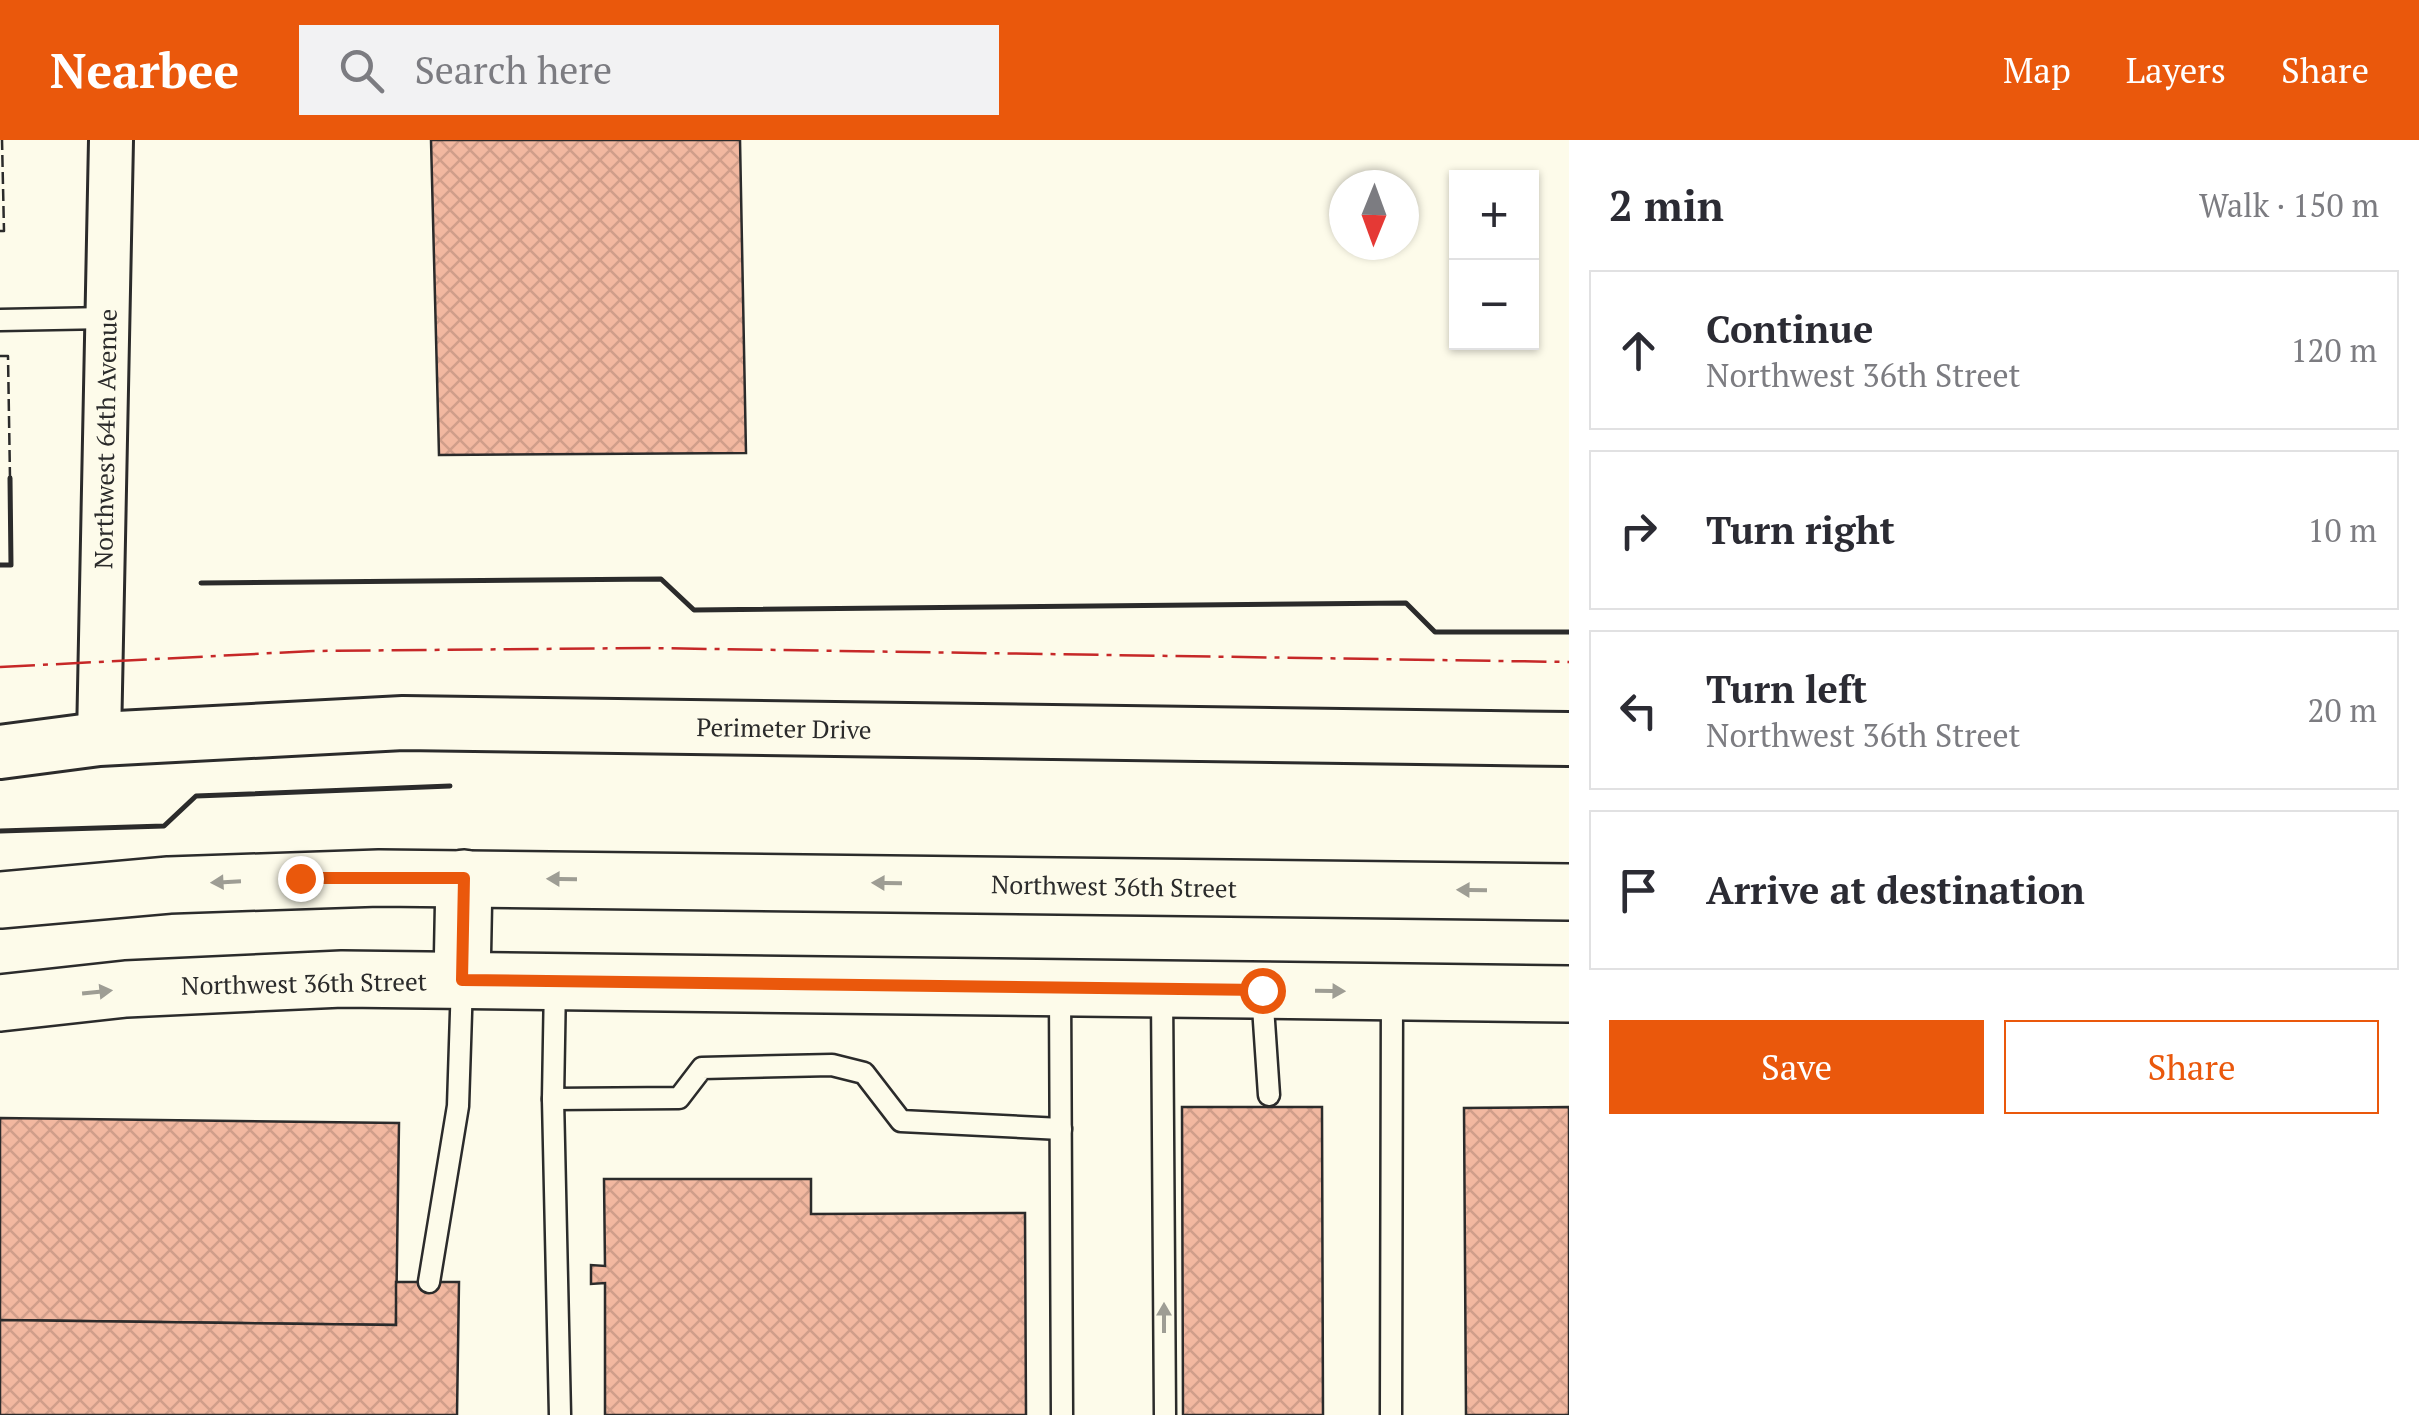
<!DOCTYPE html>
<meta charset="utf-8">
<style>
body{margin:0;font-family:"PT Serif",serif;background:#f2f2f3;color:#2b2b33}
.controls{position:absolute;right:30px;top:30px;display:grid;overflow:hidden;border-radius:0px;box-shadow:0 2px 8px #0004}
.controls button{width:90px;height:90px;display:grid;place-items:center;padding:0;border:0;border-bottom:2px solid #e1e1e2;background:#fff;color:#2b2b33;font:50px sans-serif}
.compass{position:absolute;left:1329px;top:30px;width:90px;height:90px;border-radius:50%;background:#fff;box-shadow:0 2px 8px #0004;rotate:181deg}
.stop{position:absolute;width:30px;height:30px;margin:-22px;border:8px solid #ea580c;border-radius:50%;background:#fff}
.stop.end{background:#ea580c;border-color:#fff;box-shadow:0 2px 10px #0008}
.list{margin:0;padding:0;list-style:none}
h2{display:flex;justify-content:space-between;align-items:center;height:130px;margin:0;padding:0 40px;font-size:42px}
h2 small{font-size:32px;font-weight:400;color:#7c7c81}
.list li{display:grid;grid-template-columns:65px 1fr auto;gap:30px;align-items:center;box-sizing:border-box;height:160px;margin:0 20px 20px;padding:0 20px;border:2px solid #e1e1e2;border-radius:0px}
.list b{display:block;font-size:38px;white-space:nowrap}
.list p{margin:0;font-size:32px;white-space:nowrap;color:#7c7c81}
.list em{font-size:32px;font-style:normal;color:#7c7c81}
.actions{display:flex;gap:20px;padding:30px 40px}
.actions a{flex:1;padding:22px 0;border:2px solid #ea580c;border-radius:0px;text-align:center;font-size:35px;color:#ea580c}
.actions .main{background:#ea580c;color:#fff}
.icon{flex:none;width:55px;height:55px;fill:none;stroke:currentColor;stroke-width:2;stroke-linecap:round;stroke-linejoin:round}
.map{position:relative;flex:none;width:1569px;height:1275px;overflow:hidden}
header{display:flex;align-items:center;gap:60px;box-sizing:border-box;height:140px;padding:0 50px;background:#ea580c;color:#fff}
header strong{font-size:48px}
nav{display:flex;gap:55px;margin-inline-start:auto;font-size:35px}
.search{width:700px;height:90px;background:#f2f2f3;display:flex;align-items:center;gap:25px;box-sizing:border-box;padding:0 35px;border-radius:0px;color:#7c7c81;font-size:38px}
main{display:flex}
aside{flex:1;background:#fff}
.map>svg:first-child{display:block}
.building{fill:url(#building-cross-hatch);stroke:#2b2b2b;stroke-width:2.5}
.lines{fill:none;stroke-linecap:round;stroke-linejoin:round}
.service-casing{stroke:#2b2b2b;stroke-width:25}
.minor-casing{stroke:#2b2b2b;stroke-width:48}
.tertiary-casing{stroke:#2b2b2b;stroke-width:58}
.primary-casing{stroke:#2b2b2b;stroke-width:60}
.service{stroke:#fdfbea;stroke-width:20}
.minor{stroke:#fdfbea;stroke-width:42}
.tertiary{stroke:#fdfbea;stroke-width:52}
.primary{stroke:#fdfbea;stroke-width:55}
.fence{stroke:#2b2b2b;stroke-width:2.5;stroke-dasharray:12 5;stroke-linecap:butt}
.wall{stroke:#2b2b2b;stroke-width:5}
.power{stroke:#c62828;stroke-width:2.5;stroke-dasharray:35 8 5 8;stroke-linecap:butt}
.oneway{fill:#9e9d94}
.route{stroke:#ea580c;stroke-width:12}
.labels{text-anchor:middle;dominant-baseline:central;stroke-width:8;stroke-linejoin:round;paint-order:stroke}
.street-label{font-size:25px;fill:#2b2b2b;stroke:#fdfbea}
</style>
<header>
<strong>Nearbee</strong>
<div class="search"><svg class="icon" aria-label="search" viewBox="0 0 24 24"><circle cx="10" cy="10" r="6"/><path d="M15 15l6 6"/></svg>Search here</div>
<nav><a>Map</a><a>Layers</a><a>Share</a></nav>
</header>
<main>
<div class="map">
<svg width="1569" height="1275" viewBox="0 0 1569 1275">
<defs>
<pattern id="building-cross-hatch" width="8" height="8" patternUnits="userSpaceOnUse" patternTransform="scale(2.5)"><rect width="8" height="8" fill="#f2b8a0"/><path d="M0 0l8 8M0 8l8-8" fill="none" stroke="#d09e8a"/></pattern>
</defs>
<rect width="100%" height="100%" fill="#fdfbea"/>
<g class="building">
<polygon points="431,0 740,0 746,313 439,315"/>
<polygon points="1182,967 1322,967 1323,1275 1183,1275"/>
<polygon points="1569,967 1569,1275 1466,1275 1464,968"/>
<polygon points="0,978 399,983 396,1185 0,1180"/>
<polygon points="604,1039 811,1039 811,1074 1025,1073 1026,1275 605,1275 605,1143 591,1144 591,1125 605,1126"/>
<polygon points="396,1142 459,1142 457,1275 0,1275 0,1180 396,1185"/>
</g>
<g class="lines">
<g class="service-casing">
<g id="service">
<polyline points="0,180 107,178"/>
<polyline points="555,843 553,959 679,958 702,928 832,925 864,933 901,981 1061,989"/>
<polyline points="1060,849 1062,1275"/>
<polyline points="1162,852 1165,1275"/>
<polyline points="1262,852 1269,955"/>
<polyline points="553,959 560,1275"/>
<polyline points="429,1142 458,966 462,842"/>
<polyline points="1391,1275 1392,853"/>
</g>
</g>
<g class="minor-casing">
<polyline id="minor" points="99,599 111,0"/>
</g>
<g class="tertiary-casing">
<polyline id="tertiary" points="0,612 99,599 403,583 1569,599"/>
</g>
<g class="primary-casing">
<g id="primary">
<polyline points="0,760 169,745 379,738 1569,752"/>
<polyline points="462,840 464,738"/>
<polyline points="0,863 126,849 342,839 1569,854"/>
</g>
</g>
<use href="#service" class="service"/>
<use href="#minor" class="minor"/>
<use href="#tertiary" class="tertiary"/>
<use href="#primary" class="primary"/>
<g class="fence">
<polyline points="0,91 4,91 2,0"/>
<polyline points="0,216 8,216 10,338"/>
</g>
<g class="wall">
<polyline points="0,425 11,425 10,338"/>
<polyline points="201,443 661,439 694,470 1406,463 1435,492 1569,492"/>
<polyline points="0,691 164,686 196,656 450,646"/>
</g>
<polyline class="power" points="0,527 313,511 648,508 1569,522"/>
</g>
<defs><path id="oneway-solid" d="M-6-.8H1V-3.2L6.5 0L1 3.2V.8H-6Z" transform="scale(2.5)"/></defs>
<g class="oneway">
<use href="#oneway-solid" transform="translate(562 739) rotate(-179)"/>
<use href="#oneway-solid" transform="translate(226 742) rotate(177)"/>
<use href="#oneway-solid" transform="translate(887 743) rotate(-179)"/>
<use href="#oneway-solid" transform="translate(1472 750) rotate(-179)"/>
<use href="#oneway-solid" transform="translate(1330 851) rotate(1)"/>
<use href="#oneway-solid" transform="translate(97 852) rotate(-6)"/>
<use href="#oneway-solid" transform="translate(1164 1178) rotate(-90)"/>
</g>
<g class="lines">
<polyline class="route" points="300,738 464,738 462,840 1262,850"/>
</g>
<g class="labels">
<g class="street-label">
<text transform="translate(105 299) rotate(-89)">Northwest 64th Avenue</text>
<text transform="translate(784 588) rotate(1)">Perimeter Drive</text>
<text transform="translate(1114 746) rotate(1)">Northwest 36th Street</text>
<text transform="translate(304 843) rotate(-1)">Northwest 36th Street</text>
</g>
</g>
</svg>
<div class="controls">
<button>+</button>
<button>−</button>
</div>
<svg class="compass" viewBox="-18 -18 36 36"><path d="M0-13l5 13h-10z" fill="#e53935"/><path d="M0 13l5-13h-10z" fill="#7c7c81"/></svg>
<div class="stop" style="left:1262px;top:850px"></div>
<div class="stop end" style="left:300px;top:738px"></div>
</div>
<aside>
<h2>2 min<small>Walk · 150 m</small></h2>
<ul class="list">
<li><svg class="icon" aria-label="ahead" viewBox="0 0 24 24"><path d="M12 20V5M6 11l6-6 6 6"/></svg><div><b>Continue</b><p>Northwest 36th Street</p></div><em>120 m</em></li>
<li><svg class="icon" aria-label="right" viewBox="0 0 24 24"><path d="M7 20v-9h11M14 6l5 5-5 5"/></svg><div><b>Turn right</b></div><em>10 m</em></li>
<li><svg class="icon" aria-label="left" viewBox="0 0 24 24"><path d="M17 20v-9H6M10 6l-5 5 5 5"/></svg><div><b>Turn left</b><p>Northwest 36th Street</p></div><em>20 m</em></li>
<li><svg class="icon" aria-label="arrive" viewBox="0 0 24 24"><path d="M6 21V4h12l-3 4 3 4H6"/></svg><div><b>Arrive at destination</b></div></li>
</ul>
<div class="actions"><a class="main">Save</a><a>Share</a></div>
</aside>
</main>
